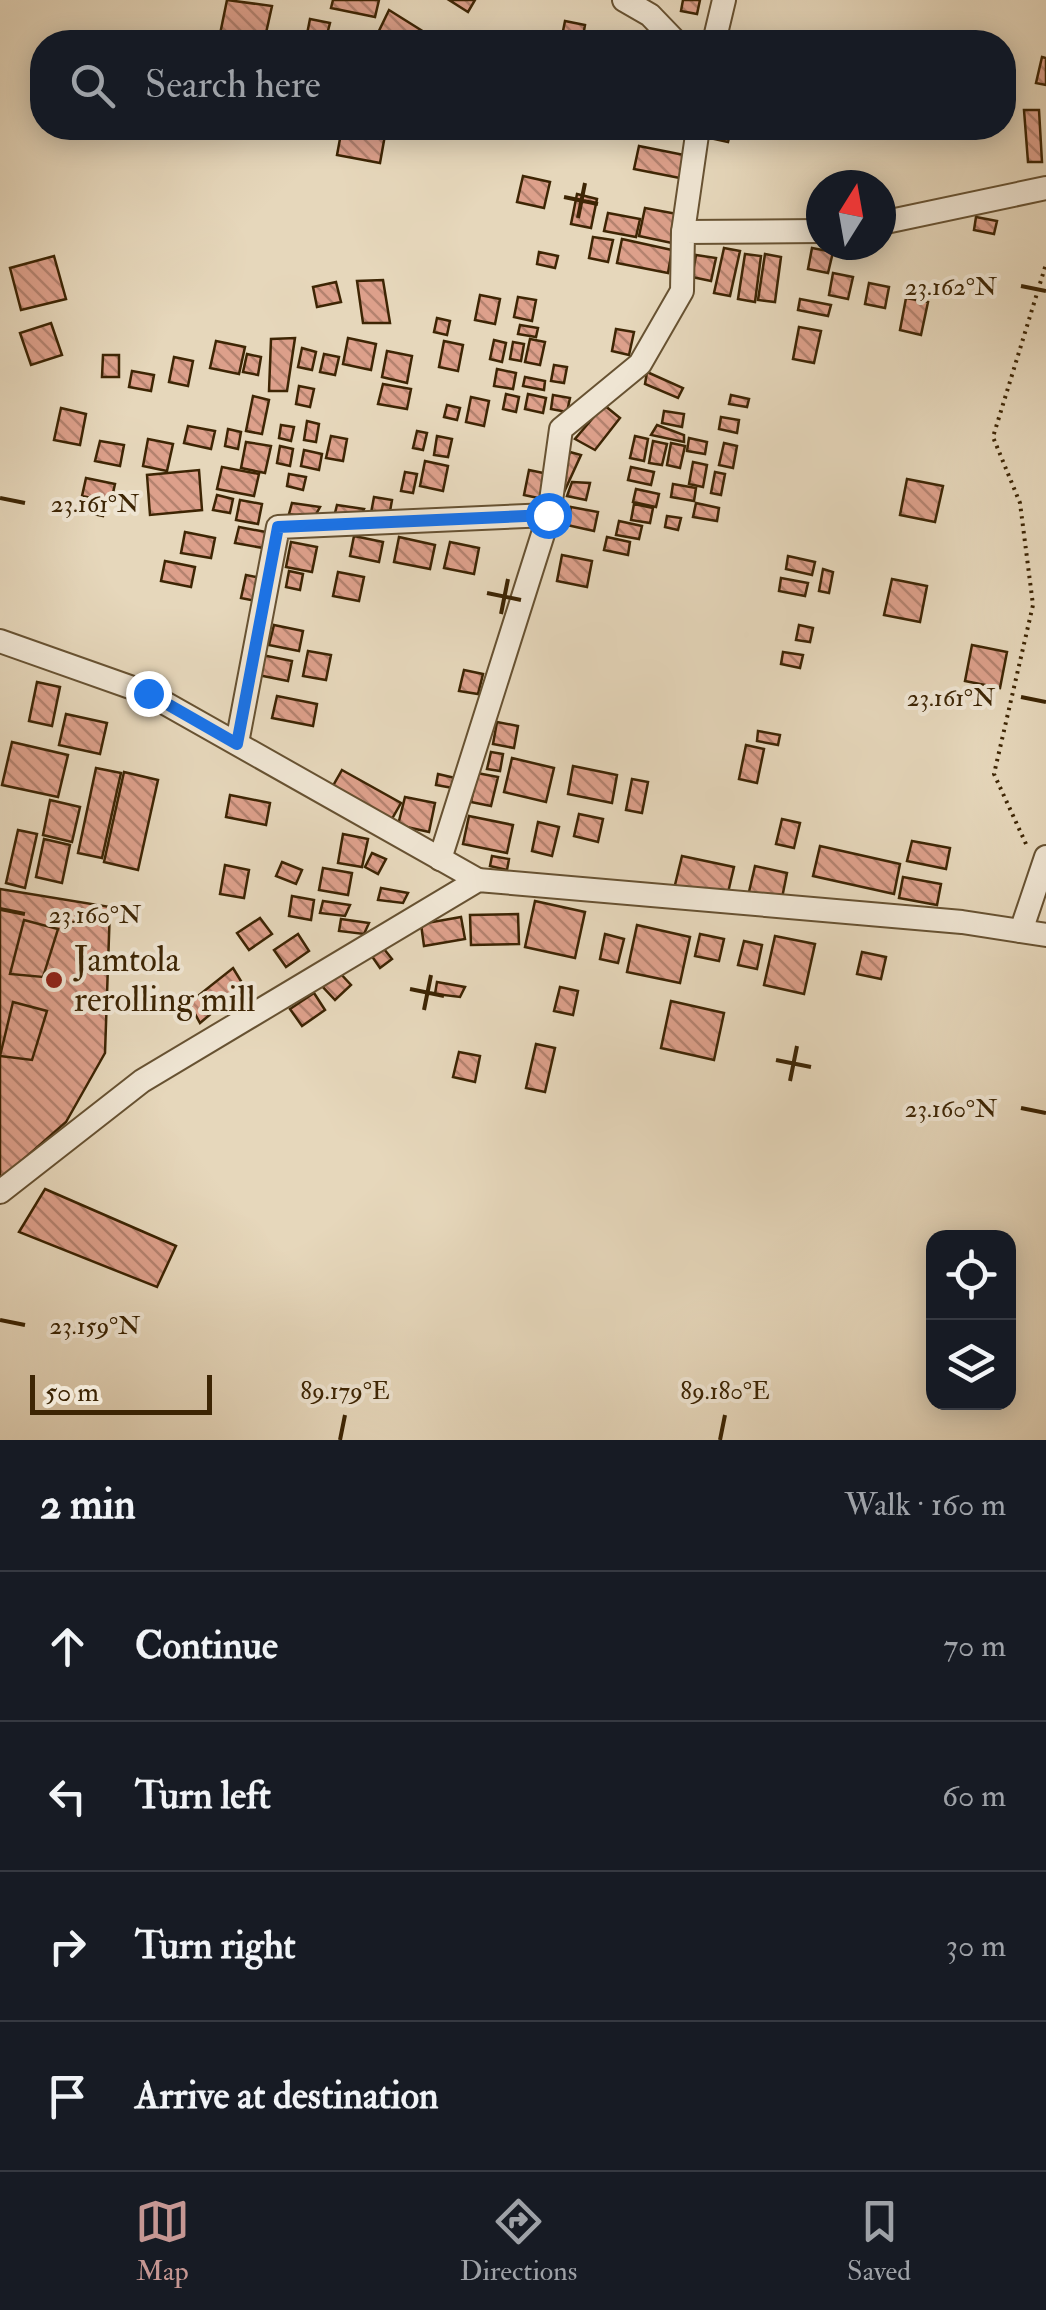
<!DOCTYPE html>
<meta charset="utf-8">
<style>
body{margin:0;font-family:"IM FELL Double Pica",serif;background:#20242c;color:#f1f3f6}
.controls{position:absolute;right:30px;bottom:30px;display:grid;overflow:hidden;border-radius:20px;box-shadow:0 5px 25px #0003}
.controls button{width:90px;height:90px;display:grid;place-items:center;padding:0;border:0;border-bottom:2px solid #363941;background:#171b24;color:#f1f3f6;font:50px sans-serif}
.compass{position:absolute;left:806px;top:170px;width:90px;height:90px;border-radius:50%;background:#171b24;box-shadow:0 5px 25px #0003;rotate:11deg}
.scale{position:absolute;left:30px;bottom:25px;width:182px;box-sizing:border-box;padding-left:10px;border:5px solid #3d2504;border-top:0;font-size:28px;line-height:35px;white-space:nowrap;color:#3d2504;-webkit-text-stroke:8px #efe5d3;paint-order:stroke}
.stop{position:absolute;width:30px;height:30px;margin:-22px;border:8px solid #1a73e8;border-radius:50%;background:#fff}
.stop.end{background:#1a73e8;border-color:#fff;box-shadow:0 2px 10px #0008}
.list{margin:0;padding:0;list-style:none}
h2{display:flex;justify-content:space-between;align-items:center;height:130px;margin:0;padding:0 40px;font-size:42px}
h2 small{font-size:32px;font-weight:400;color:#9ea1a6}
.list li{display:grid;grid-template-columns:65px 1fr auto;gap:30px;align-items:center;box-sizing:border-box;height:150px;padding:0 40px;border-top:2px solid #363941}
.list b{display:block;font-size:38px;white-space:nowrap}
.list em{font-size:32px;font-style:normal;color:#9ea1a6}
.icon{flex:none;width:55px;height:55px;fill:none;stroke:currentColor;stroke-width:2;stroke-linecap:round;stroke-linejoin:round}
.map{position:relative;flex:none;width:1046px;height:1440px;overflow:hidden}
.search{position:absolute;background:#171b24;box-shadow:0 5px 25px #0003;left:30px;right:30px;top:30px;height:110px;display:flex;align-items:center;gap:25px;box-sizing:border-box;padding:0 35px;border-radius:40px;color:#9ea1a6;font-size:38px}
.sheet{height:730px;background:#171b24}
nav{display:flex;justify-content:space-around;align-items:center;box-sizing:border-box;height:140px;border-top:2px solid #363941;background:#171b24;font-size:28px;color:#9ea1a6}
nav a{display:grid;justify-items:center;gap:5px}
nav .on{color:#c59692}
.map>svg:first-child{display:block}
.building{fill:url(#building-back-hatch);stroke:#3d2504;stroke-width:2.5}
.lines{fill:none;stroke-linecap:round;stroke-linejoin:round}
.minor-casing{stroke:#675232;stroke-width:26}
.path{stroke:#3d2504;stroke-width:4;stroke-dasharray:2.5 5;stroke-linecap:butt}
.minor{stroke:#efe5d3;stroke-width:22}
.route{stroke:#1a73e8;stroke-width:12}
.ticks{fill:none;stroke:#3d2504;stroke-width:4}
.poi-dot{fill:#8f2418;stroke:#efe5d3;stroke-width:4}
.labels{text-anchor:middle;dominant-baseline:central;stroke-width:8;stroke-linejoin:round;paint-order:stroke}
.poi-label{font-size:35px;fill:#3d2504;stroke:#efe5d3;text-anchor:start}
.ticks-label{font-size:25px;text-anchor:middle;fill:#3d2504;stroke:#efe5d3;stroke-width:8;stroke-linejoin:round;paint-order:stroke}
</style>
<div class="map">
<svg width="1046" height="1440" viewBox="0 0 1046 1440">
<defs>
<pattern id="building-back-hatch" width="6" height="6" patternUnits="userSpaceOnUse" patternTransform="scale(2.5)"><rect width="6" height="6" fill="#dda08b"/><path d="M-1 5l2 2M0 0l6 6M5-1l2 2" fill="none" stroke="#b4826f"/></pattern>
</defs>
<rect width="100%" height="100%" fill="#e6d7bb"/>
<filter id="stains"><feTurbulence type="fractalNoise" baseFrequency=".002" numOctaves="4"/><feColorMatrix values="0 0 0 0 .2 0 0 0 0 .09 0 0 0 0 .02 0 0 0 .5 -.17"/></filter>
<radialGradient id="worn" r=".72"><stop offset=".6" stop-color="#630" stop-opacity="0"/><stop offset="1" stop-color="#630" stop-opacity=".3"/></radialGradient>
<g class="building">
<polygon points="227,0 272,6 264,42 219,39"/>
<polygon points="333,0 379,0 375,17 331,8"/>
<polygon points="449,0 475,0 468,12"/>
<polygon points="683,0 700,0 697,14 681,11"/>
<polygon points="389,10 440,42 385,42 376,37"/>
<polygon points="310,19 330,23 325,42 306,39"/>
<polygon points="565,21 585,25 582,42 561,41"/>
<polygon points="1042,57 1046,58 1046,85 1036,83"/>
<polygon points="1024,110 1039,110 1042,162 1028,162"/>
<polygon points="342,128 385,135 380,163 337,155"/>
<polygon points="621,128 640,128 638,138 620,134"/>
<polygon points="712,128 731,130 728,142 710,138"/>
<polygon points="639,146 689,156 685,179 634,169"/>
<polygon points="523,176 550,182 544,208 517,202"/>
<polygon points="577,194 597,199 591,228 571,224"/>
<polygon points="645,208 677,214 672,243 639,236"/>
<polygon points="608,213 640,219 636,237 604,231"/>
<polygon points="976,217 997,221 994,234 974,230"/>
<polygon points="593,237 613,240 608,262 589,258"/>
<polygon points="622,239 672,250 668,273 617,263"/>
<polygon points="724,248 740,251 730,296 714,293"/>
<polygon points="812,248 833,252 828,273 808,269"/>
<polygon points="539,252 558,256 555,268 537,264"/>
<polygon points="745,254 761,256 755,302 738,299"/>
<polygon points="765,254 781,257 775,302 758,300"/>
<polygon points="696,255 716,258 711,281 692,277"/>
<polygon points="54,256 66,299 21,310 10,268"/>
<polygon points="833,273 853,277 848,299 829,295"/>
<polygon points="383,280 390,323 363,323 357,281"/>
<polygon points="336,282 341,302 317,307 313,287"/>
<polygon points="869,283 889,287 885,308 865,304"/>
<polygon points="480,295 500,299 495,324 475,320"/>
<polygon points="518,297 536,300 532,321 514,317"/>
<polygon points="906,298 928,302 921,335 900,330"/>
<polygon points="800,299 831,305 828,316 798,310"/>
<polygon points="437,318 450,321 447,335 434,332"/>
<polygon points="51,323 62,355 31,365 20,333"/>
<polygon points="520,325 538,328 536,337 518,334"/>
<polygon points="799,327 821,331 814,363 793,359"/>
<polygon points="616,329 634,332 629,355 612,351"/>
<polygon points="295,338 287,391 269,391 271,339"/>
<polygon points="348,338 376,344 371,370 343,364"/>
<polygon points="530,339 545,342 540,365 525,362"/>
<polygon points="494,340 506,343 502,362 490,359"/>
<polygon points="216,341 245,347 239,374 210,368"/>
<polygon points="444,341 463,345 458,371 439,367"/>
<polygon points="513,342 524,344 521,361 510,359"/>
<polygon points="302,348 316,352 312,370 298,367"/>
<polygon points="387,351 412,356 407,383 382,377"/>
<polygon points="247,354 261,357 258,375 243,372"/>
<polygon points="324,354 339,357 335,375 320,372"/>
<polygon points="103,355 119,355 119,377 102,377"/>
<polygon points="174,357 193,361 188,386 169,382"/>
<polygon points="554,365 567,367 564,383 551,381"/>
<polygon points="497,369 516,373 513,389 494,386"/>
<polygon points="132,371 154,375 151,391 129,387"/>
<polygon points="647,372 683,388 678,398 645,384"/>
<polygon points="525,377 545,381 544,390 523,386"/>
<polygon points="383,384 411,389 407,409 378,404"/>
<polygon points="299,386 314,389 310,407 296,404"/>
<polygon points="506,394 519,397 516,412 503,409"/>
<polygon points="528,394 546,398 543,413 525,409"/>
<polygon points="553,395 570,398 567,412 551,409"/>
<polygon points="731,395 749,399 747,407 729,404"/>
<polygon points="253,396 269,400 262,434 246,431"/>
<polygon points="471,397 489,401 484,426 466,422"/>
<polygon points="447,405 460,408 457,420 444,417"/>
<polygon points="604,405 620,418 595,450 575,439"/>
<polygon points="61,408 86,414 80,445 54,440"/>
<polygon points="664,411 684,414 682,427 662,423"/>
<polygon points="721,417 739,420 737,433 719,429"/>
<polygon points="307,421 319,424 316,442 304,440"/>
<polygon points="281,425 294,427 291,441 279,438"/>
<polygon points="657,425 684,435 684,442 651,435"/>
<polygon points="188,426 215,431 211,449 184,443"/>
<polygon points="228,429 241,432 238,449 225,446"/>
<polygon points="417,431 427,433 423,450 413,448"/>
<polygon points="331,436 347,439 343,461 326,458"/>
<polygon points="437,436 452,439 448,457 434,455"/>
<polygon points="635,436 648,439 644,461 630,458"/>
<polygon points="689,438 707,442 705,454 687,451"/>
<polygon points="148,439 173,444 167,471 143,466"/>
<polygon points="100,441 124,445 120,466 95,461"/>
<polygon points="653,441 667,444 662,465 649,463"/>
<polygon points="246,442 271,446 265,473 241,468"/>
<polygon points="671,443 685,446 680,468 667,465"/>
<polygon points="724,443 737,446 733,468 719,465"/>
<polygon points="280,446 293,449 290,466 277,463"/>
<polygon points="304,450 322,454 319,470 301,466"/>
<polygon points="570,452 581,455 559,503 554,495"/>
<polygon points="425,461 448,466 443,491 420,486"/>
<polygon points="693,462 707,465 703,487 689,484"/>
<polygon points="222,467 259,474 254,496 217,489"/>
<polygon points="631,467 654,472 651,485 628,480"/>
<polygon points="199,470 202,510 150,515 147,475"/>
<polygon points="529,470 548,474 543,499 524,495"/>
<polygon points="405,472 417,474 413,493 401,491"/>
<polygon points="715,472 725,474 721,495 711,493"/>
<polygon points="289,474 306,477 303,490 287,486"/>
<polygon points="86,478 115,484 111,502 82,496"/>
<polygon points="907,479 943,486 935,522 900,515"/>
<polygon points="572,482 590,483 586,500 567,496"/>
<polygon points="673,484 696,488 694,501 671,497"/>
<polygon points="636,489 659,494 656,507 633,502"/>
<polygon points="217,495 233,499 230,513 213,510"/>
<polygon points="374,497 392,500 389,517 371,513"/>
<polygon points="240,500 262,504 258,524 236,520"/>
<polygon points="80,503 105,509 103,516 79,511"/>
<polygon points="292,503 320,507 314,518 289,514"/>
<polygon points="696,503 719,508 717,521 693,517"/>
<polygon points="634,504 653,508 650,523 631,520"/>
<polygon points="337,505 364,509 359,520 334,517"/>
<polygon points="571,507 598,512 594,531 567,525"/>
<polygon points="667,516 681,518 678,530 665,527"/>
<polygon points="619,521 642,526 639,539 616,535"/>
<polygon points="239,527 266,532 263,548 235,543"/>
<polygon points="185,532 215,538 211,558 181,553"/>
<polygon points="354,536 383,542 379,562 350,556"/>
<polygon points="399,537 435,545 430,569 394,562"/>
<polygon points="607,537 630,542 628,555 604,550"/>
<polygon points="291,542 317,547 312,572 286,567"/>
<polygon points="450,542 479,548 474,574 444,568"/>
<polygon points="562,555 592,561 587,587 557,581"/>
<polygon points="788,556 815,562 812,575 786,569"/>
<polygon points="165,561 195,567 191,587 161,581"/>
<polygon points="823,569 833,572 829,593 819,591"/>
<polygon points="289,571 303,574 300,590 286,587"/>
<polygon points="338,572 364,577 359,601 333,596"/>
<polygon points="246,575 261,578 256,601 241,598"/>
<polygon points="781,578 808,583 805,596 779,591"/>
<polygon points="892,579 927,586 920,622 884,615"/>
<polygon points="274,625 303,631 299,651 269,645"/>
<polygon points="799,625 813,628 810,642 796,640"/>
<polygon points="972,645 1007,652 1000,688 965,681"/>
<polygon points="308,651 331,655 326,680 303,676"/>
<polygon points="783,652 803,655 800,668 781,664"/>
<polygon points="262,655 292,661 288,681 258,675"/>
<polygon points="464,670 483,674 478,694 459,691"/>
<polygon points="37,682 60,687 52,726 29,721"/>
<polygon points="277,696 317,704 313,726 272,718"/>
<polygon points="66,714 107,723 100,754 59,745"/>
<polygon points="497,722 518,726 514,748 493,744"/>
<polygon points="758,731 780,735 778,745 757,741"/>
<polygon points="12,742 68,755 58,797 2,785"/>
<polygon points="746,745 764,749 757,783 739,779"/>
<polygon points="491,752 503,754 500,771 487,769"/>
<polygon points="512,758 554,768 546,802 504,792"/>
<polygon points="573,766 617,775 612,803 568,794"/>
<polygon points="96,768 121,773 102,858 78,853"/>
<polygon points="342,770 401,803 389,824 330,791"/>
<polygon points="124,772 158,780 138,870 104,862"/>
<polygon points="477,773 498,777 491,806 471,802"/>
<polygon points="438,774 455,778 453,788 436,785"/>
<polygon points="632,779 648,782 642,813 626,810"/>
<polygon points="230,795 270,803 266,825 226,817"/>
<polygon points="405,797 435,803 429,832 398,825"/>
<polygon points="50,800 80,807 72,842 43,835"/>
<polygon points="579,814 603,819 598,842 574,836"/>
<polygon points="469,816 513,825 507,853 463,844"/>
<polygon points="782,819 800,823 794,848 776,844"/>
<polygon points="538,822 559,827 552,856 532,851"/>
<polygon points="18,830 37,834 25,888 6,883"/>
<polygon points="343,834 368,839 362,867 338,863"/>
<polygon points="44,839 70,845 62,883 36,877"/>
<polygon points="912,841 950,848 946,869 907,861"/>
<polygon points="820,846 900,864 894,894 813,876"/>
<polygon points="372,853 386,859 378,874 365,867"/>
<polygon points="492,856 509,859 507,870 490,866"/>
<polygon points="682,856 734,867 726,901 674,889"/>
<polygon points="282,862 302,870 296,884 276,876"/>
<polygon points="225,865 249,870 244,898 220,894"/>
<polygon points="755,866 787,873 781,903 748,896"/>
<polygon points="323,868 352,873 348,895 319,890"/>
<polygon points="903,877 941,884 937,905 899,898"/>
<polygon points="381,888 408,893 403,903 378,900"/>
<polygon points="0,889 110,907 105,1053 66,1122 0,1180"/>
<polygon points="292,896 314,900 311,920 289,916"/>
<polygon points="323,901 350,905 345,916 320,913"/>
<polygon points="535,901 585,912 575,958 525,947"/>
<polygon points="518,914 519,944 471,945 470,915"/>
<polygon points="461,917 465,939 424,946 421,924"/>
<polygon points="260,918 272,934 249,950 237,933"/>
<polygon points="341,919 369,923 364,934 339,931"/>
<polygon points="24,920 58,929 43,977 10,974"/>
<polygon points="637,925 690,937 680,983 627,972"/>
<polygon points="298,934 309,951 286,967 274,950"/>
<polygon points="605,934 624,939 618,963 600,959"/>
<polygon points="700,934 724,939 719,961 695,956"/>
<polygon points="775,936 815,944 804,994 764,985"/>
<polygon points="744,941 762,945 757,969 738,965"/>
<polygon points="380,944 392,959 380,968 369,952"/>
<polygon points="862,952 886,957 881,979 857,974"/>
<polygon points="233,968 244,986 200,1023 189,1003"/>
<polygon points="339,972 351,985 335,1000 322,986"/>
<polygon points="437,982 465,987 460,997 435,994"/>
<polygon points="560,987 578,991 573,1015 554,1011"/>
<polygon points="314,993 325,1010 302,1026 290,1009"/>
<polygon points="671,1001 724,1013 714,1060 661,1048"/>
<polygon points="13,1002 47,1011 32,1060 0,1056"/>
<polygon points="536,1044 555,1048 545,1092 526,1088"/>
<polygon points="459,1052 480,1056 475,1082 453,1077"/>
<polygon points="45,1189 176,1246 157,1287 19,1232"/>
</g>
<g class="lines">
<g class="minor-casing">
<g id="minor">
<polyline points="624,0 650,15 676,42"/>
<polyline points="714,42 724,0"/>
<polyline points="881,223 1046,188"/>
<polyline points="683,232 698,128"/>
<polyline points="0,641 147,693 478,880"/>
<polyline points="237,743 278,527 549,515 561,429 640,364 682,291 683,232 821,231"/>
<polyline points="440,859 549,515"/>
<polyline points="1021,931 1046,857"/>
<polyline points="0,1192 142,1081 478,880 962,922 1046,935"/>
</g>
</g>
<polyline class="path" points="1026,844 994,774 1033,605 1020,503 993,437 1046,264"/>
<use href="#minor" class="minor"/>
</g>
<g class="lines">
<polyline class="route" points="148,693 237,744 278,527 548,515"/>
</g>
<path class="ticks" d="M564 197 598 204M578 218 585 183M1021 286 1046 291M0 498 25 503M487 593 521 600M501 614 508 579M1021 697 1046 702M0 909 25 914M410 989 444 996M424 1010 431 975M776 1060 811 1067M790 1081 797 1046M1021 1108 1046 1113M0 1320 25 1325M340 1440 345 1415M720 1440 725 1415"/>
<circle class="poi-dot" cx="54" cy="980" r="10"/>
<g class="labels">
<g class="poi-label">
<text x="74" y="960">Jamtola<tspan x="74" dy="40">rerolling mill</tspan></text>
</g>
</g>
<g class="ticks-label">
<text x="951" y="295">23.162°N</text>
<text x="95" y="512">23.161°N</text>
<text x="951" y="706">23.161°N</text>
<text x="95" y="923">23.160°N</text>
<text x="951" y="1117">23.160°N</text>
<text x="95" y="1334">23.159°N</text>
<text x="345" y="1399">89.179°E</text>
<text x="725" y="1399">89.180°E</text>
</g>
<rect width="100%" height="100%" filter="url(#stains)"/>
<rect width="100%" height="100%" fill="url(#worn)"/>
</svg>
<div class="controls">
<button><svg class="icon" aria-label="locate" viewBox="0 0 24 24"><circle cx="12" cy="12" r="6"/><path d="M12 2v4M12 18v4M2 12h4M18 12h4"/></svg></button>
<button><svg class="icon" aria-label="layers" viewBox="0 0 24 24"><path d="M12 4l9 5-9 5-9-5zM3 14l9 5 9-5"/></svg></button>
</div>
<svg class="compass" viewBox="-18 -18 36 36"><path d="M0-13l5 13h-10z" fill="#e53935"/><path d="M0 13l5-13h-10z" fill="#9ea1a6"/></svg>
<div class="scale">50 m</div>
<div class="stop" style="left:548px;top:515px"></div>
<div class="stop end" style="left:148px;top:693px"></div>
<div class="search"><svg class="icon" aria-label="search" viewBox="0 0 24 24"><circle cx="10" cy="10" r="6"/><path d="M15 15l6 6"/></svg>Search here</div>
</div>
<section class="sheet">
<h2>2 min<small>Walk · 160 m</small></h2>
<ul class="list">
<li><svg class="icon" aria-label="ahead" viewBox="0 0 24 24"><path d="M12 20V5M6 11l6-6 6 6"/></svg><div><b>Continue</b></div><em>70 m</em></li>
<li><svg class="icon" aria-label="left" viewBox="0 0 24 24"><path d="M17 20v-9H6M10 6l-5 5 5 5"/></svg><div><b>Turn left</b></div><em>60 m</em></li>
<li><svg class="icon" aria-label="right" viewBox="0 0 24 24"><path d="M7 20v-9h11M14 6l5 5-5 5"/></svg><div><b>Turn right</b></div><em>30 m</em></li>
<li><svg class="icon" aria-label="arrive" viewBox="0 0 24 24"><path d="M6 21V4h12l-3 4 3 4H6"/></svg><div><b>Arrive at destination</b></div></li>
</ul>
</section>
<nav>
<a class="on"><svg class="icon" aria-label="map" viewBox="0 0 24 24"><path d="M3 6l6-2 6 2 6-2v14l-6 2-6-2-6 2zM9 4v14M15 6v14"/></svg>Map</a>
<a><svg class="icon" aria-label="directions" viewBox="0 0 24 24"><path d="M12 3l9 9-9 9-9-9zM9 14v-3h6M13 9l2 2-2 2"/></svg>Directions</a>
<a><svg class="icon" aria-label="saved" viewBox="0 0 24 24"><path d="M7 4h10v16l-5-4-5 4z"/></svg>Saved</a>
</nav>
